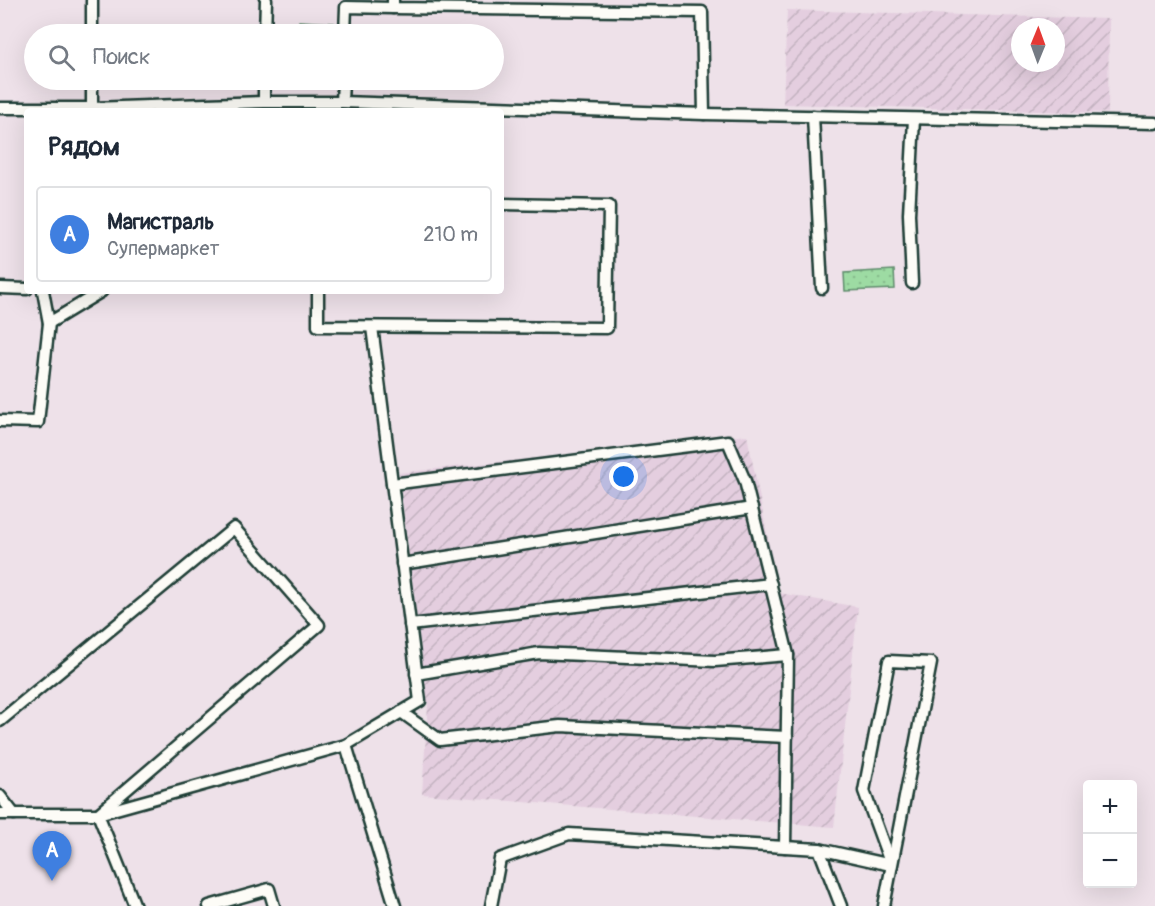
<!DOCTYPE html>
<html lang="ru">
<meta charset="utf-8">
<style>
body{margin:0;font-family:Pangolin,sans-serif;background:#f6f6f7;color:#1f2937}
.controls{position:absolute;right:18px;bottom:18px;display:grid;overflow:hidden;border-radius:6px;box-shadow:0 6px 24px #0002}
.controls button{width:54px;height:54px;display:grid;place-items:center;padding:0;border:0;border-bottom:2px solid #e0e1e3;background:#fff;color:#1f2937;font:30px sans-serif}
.compass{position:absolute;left:1011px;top:18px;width:54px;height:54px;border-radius:50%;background:#fff;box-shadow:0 6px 24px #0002;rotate:1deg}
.you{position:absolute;left:624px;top:477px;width:21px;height:21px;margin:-15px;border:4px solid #fff;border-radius:50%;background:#1a73e8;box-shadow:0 0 0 9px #1a73e833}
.badge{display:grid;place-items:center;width:39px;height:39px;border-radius:50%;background:#d1495b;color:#fff;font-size:20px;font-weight:700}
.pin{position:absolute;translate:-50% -50px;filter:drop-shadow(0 2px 3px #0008)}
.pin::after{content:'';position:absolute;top:32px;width:21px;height:18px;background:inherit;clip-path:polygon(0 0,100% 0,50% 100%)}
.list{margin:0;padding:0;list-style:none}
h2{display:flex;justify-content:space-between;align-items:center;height:78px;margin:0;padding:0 24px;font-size:26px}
h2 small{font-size:20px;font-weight:400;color:#747a83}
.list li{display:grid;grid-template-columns:39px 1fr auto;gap:18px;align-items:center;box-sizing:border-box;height:96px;margin:0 12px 12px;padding:0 12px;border:2px solid #e0e1e3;border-radius:6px}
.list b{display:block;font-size:22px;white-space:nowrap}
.list p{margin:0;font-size:20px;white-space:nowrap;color:#747a83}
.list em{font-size:20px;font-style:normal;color:#747a83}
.icon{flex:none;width:33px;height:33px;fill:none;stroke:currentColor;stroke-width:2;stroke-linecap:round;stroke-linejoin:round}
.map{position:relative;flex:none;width:1155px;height:906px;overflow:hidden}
.search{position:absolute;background:#fff;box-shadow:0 6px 24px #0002;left:24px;top:24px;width:480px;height:66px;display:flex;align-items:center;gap:15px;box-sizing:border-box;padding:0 21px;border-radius:33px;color:#747a83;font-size:22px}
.panel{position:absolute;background:#fff;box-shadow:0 6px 24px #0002;left:24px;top:108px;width:480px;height:186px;border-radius:6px}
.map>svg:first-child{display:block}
.industrial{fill:url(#industrial-furrows);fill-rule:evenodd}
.grass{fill:#9ddba3;stroke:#5e8c6c;stroke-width:1.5}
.park{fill:url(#park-dots);stroke:#5e8c6c;stroke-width:1.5}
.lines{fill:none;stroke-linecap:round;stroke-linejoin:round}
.service-casing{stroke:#1f3d34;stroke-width:15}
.service{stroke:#fdfcf7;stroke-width:10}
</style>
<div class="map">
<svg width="1155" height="906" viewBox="0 0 1155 906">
<defs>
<pattern id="industrial-furrows" width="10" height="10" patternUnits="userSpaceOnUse" patternTransform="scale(1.5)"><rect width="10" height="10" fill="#e4cedf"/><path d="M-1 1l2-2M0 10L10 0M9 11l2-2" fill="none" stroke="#c3b2c0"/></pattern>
<pattern id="park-dots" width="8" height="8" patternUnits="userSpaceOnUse" patternTransform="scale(1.5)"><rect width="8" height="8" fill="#9ddba3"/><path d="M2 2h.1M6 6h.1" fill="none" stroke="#87bd8d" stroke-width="1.8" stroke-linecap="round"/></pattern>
</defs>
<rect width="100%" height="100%" fill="#eee1e9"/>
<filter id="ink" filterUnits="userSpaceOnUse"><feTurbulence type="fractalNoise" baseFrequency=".0167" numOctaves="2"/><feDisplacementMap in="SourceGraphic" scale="12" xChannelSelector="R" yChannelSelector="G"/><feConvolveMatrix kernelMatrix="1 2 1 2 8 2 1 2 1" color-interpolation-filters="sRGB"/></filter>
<g filter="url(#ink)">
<g class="industrial">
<path d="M787 10 1109 19 1108 113 783 104ZM1020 27H1056V63H1020Z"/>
<polygon points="747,435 779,593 858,607 834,827 422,794 428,705 399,473"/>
</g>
<polygon class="grass" points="299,21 334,23 334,34 298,34"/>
<polygon class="park" points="894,270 895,289 845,291 844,273"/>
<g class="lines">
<g class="service-casing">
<g id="service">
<polyline points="393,0 393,8 702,12 704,114"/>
<polyline points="92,34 92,0"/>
<polyline points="265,34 266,0"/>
<polyline points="345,34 346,7 393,8"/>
<polyline points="264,102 264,80"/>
<polyline points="342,102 343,80"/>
<polyline points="0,108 92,108 264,102 342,102 704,114 1155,123"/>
<polyline points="92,108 92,80"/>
<polyline points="813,116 822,288"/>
<polyline points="912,283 909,214 914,119"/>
<polyline points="0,288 27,289"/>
<polyline points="43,291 49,323 102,291"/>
<polyline points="318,291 318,326 607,328 609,206 501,204"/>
<polyline points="0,421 38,422 49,323"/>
<polyline points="392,484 728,441 745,481 788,655 785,847"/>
<polyline points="402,564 752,508"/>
<polyline points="410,625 771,584"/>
<polyline points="416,674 539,653 715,661 788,655"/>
<polyline points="401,712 440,740 560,726 787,737"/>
<polyline points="0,721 234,528 319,625 98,814 135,906"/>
<polyline points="346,745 395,906"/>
<polyline points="0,796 14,814"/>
<polyline points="0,814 98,814 346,745 420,701 372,327"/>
<polyline points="819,849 891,865"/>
<polyline points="209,906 269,889 274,906"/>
<polyline points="491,906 500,859 569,834 819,849 841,906"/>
<polyline points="884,906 931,663 889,661 864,791 891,865"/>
</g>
</g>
<use href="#service" class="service"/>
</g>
</g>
</svg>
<div class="controls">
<button>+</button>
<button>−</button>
</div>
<svg class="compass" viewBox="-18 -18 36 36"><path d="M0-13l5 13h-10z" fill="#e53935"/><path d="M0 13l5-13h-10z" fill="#747a83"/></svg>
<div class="you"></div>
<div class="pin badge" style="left:52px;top:881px;background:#3f7fe0">A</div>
<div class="search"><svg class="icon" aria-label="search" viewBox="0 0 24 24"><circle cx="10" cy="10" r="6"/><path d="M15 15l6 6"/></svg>Поиск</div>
<section class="panel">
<h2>Рядом<small></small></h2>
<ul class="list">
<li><span class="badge" style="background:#3f7fe0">A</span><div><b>Магистраль</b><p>Супермаркет</p></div><em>210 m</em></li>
</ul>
</section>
</div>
